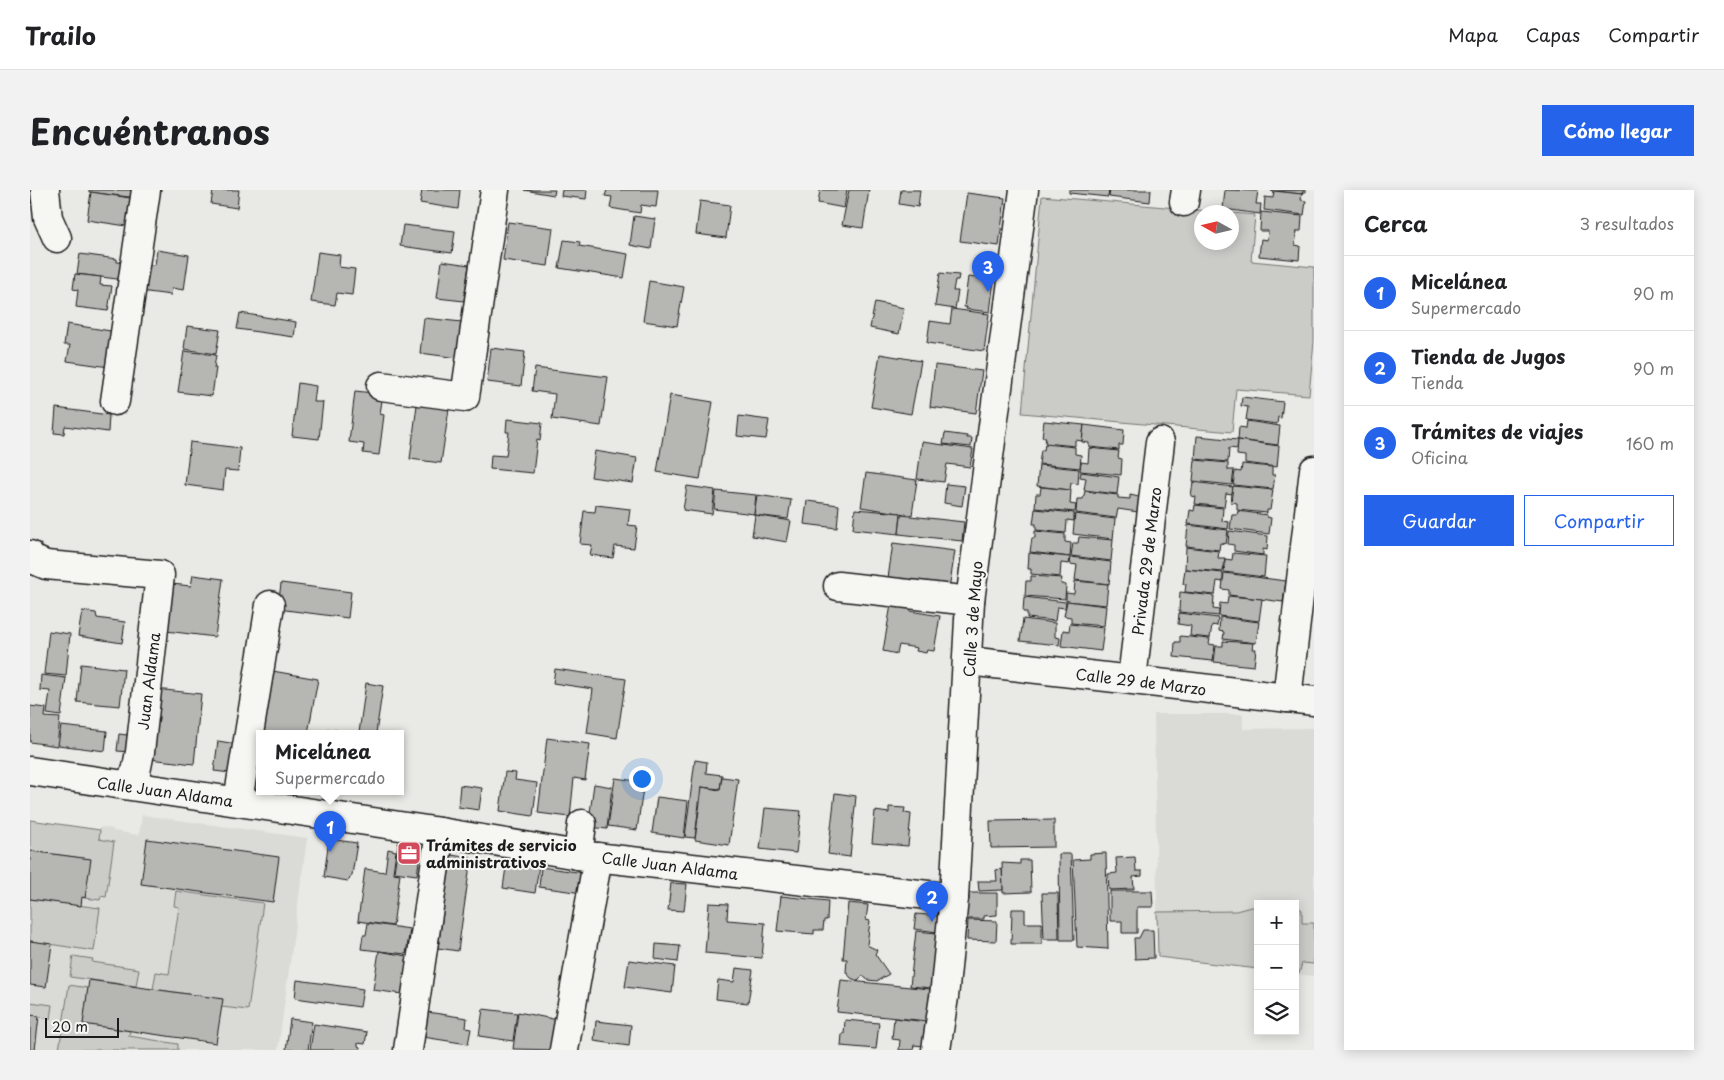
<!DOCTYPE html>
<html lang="es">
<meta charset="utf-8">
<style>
body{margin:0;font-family:"Playpen Sans",sans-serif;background:#f2f2f2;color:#202124}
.controls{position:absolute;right:15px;bottom:15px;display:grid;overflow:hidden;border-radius:0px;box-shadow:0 2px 12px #0003}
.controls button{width:45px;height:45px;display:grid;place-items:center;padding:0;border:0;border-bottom:1px solid #e0e0e0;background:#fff;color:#202124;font:25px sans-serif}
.compass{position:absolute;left:1164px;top:15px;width:45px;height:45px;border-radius:50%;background:#fff;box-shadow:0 2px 12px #0003;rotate:278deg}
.scale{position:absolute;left:15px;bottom:12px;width:74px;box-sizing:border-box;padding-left:5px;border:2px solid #1c1c1c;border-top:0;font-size:14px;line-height:18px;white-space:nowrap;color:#1c1c1c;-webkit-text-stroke:4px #f6f6f2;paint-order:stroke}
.you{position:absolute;left:611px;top:588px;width:18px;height:18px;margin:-12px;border:4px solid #fff;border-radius:50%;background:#1a73e8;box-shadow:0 0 0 8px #1a73e833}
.badge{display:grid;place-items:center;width:32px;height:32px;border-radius:50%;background:#2563eb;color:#fff;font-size:16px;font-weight:700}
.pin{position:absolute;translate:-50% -41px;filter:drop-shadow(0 1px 2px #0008)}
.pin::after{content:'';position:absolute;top:26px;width:18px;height:15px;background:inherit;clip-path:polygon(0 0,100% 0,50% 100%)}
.popup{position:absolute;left:226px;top:540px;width:148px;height:65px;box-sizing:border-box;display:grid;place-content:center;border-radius:0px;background:#fff;filter:drop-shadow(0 1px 4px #0005);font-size:16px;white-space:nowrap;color:#757577}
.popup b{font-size:19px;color:#202124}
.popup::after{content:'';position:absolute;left:50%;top:100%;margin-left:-10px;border:10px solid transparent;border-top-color:#fff}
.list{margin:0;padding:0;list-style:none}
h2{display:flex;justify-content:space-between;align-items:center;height:65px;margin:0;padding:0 20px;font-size:21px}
h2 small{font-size:16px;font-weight:400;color:#757577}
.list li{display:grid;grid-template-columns:32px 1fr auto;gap:15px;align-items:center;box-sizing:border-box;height:75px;padding:0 20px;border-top:1px solid #e0e0e0}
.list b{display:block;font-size:19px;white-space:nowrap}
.list p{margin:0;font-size:16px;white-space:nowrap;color:#757577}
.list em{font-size:16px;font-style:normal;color:#757577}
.actions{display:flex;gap:10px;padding:15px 20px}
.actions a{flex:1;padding:11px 0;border:1px solid #2563eb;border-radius:0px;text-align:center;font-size:18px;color:#2563eb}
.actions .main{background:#2563eb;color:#fff}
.icon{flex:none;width:28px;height:28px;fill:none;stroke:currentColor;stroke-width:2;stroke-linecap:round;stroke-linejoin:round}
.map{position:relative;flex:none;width:1284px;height:860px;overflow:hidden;border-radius:0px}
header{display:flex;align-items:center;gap:30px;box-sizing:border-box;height:70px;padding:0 25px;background:#fff;border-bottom:1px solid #e0e0e0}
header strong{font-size:24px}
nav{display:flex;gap:28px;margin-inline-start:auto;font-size:18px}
.intro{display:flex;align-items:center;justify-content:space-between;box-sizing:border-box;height:120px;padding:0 30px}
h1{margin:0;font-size:35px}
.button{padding:12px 22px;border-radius:0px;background:#2563eb;color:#fff;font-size:18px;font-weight:700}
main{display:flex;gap:30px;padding:0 30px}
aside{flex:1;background:#fff;border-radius:0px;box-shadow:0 2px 12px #0003}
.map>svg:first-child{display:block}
.built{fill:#dadad6}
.green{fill:#cbcbc7;stroke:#747472}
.building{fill:#b6b6b3;stroke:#1c1c1c}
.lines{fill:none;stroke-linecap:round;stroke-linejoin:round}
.minor-casing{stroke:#1c1c1c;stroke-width:31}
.minor{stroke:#f6f6f2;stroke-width:28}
.labels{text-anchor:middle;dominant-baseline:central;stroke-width:4;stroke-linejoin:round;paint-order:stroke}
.street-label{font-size:15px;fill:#1c1c1c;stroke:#f6f6f2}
.poi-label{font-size:15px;font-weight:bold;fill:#1c1c1c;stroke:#f6f6f2;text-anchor:start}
</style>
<header>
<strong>Trailo</strong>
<nav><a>Mapa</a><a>Capas</a><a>Compartir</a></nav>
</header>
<div class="intro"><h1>Encuéntranos</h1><a class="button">Cómo llegar</a></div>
<main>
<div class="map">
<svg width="1284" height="860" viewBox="0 0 1284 860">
<rect width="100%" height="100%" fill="#e9e9e5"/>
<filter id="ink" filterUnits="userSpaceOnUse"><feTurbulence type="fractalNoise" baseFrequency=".02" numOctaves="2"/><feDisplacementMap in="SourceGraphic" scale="10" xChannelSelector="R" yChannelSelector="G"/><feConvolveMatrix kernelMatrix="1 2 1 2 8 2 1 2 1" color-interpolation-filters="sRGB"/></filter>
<g filter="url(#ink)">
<g class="built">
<polygon points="1124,524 1213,524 1213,539 1284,538 1284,786 1265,784 1265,714 1228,714 1228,779 1128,767"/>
<polygon points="112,625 277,648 248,860 0,860 0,630 69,640 71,637 83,639 83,641 109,645"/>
</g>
<g class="green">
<polygon points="1012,6 1191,22 1172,22 1172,52 1202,52 1202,23 1225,25 1221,71 1284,77 1284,151 1279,205 1206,199 1202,242 992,223"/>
<polygon points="0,630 70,640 69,649 84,652 76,707 71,706 70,710 55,708 60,669 0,661"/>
<polygon points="146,701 233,713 218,820 191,817 192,809 123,799 126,782 139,784 149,717 144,716"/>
<polygon points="0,709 70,718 64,761 0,751"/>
<polygon points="1221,717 1228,717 1228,779 1128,767 1127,722 1206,721"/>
<polygon points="1265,717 1268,717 1272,720 1272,733 1284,733 1284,774 1272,773 1269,784 1265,784"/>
<polygon points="43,766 63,769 62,772 109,779 106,796 40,787"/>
<polygon points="39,795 58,798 53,834 100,841 99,846 148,854 148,860 29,860"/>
<polygon points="0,812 22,815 20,829 0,825"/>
</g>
<g class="building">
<polygon points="59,0 108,0 107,8 59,2"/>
<polygon points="183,0 209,0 207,18 181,14"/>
<polygon points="392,0 430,0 428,19 390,13"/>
<polygon points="494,0 525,0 524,5"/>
<polygon points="532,0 557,0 556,9 531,6"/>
<polygon points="577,0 628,0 626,17 611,15 610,23 580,18 582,7 575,6"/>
<polygon points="790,0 817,0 814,18 788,13"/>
<polygon points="819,0 839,0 833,38 812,35"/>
<polygon points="871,0 890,0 888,17 869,14"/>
<polygon points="1039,0 1079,0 1078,7 1039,3"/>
<polygon points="1080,0 1121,0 1120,12 1079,7"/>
<polygon points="1195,0 1228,1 1226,14 1231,14 1230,24 1193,19"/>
<polygon points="1276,0 1276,2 1272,2 1273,4 1241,1"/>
<polygon points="1244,1 1272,4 1271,10 1276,11 1274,25 1234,20 1235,7 1243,8"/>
<polygon points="61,2 107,9 103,37 57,30"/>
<polygon points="937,3 975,8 969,56 930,51"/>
<polygon points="670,11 700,15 696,48 666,44"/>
<polygon points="1231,22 1272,26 1271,41 1267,41 1265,55 1270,56 1269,70 1229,66 1231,49 1237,50 1238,41 1230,41"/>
<polygon points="604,26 625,29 621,59 600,55"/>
<polygon points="478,32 523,38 518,76 473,70"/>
<polygon points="373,35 425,41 422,63 370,56"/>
<polygon points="534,50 550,52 549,56 598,64 594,88 529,78"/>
<polygon points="127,60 159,65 154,100 142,98 141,105 110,101 115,74 125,75"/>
<polygon points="288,62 310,65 309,77 325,79 322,105 307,103 305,115 281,112"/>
<polygon points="50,64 87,69 87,72 98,73 95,90 47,84"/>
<polygon points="412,71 439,75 434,111 407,108"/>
<polygon points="910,83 929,85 928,90 925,90 923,101 928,101 925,119 905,116"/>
<polygon points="45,84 71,87 70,95 82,96 78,121 46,117 48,100 43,99"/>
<polygon points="938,87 964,90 960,122 936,119 937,117 934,117"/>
<polygon points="619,91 654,97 647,136 613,131"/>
<polygon points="845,112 874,118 869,144 840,138"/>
<polygon points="922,119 959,124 954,161 897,153 900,131 920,134"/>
<polygon points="210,123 266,132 264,147 207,139"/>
<polygon points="394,128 432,132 428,168 390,163"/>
<polygon points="37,134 87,142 79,177 37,171 40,155 34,155"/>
<polygon points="157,136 190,140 186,164 154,159"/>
<polygon points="461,158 495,162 491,196 457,192"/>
<polygon points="154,161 186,165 184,178 186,178 182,206 148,202"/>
<polygon points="850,164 891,171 881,224 841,217"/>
<polygon points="905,175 952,181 946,223 900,217"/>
<polygon points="505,178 578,187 571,236 522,229 525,204 502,201"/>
<polygon points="268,193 286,196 284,212 293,212 289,249 262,246"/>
<polygon points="325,201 353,204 350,224 354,225 349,265 333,263 334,254 319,252"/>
<polygon points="640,205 683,212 670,289 627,282"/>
<polygon points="1212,207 1253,212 1251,228 1248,227 1247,234 1216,230 1218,217 1211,216"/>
<polygon points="387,215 419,219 411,273 380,269"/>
<polygon points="26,218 79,225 78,242 35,236 34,244 24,243"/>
<polygon points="709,226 739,230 736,249 707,246"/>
<polygon points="477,229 512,233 510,251 507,250 503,283 460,279 461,265 476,266 479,242 476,242"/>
<polygon points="1014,231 1054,235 1052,251 1045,250 1045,256 1015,253 1016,247 1012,247"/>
<polygon points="1217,231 1250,236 1248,255 1208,250 1209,237 1216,238"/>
<polygon points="1054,235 1094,240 1093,255 1089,255 1089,260 1059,257 1059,253 1052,252"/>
<polygon points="915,243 937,246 937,248 942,248 941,257 913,254"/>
<polygon points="1167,246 1208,250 1207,259 1199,258 1198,272 1165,269"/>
<polygon points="1208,250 1249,256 1247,277 1215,273 1215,266 1207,265"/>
<polygon points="160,252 210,258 208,281 195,280 193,300 155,295"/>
<polygon points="892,252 943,259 940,277 917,274 914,292 887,289"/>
<polygon points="1015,254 1045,257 1045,264 1051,265 1050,278 1009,274 1011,260 1014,260"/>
<polygon points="1059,258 1089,261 1088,268 1092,269 1091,285 1050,281 1051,272 1058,273"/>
<polygon points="565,261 607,268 603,293 561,287"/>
<polygon points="1165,270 1198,273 1198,280 1204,280 1202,295 1163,291"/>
<polygon points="1212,274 1242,277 1242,285 1245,285 1243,299 1203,295 1205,281 1211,282"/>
<polygon points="1009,275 1049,279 1048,294 1041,293 1040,300 1007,296"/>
<polygon points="1051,282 1089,287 1087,304 1054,300 1056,288 1050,287"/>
<polygon points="836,283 887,290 882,325 831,317"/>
<polygon points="1163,292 1203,297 1202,304 1196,303 1194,317 1165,314 1166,307 1161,306"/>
<polygon points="916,294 935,296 932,316 914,313"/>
<polygon points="657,296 685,300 682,324 653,320"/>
<polygon points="1203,296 1243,300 1240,320 1237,320 1237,323 1207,320 1207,313 1201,312"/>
<polygon points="1011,297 1041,300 1040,314 1046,315 1045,322 1005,318 1006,304 1010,304"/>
<polygon points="686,301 726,305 724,324 684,319"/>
<polygon points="1055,301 1088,305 1088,308 1100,309 1100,305 1109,307 1108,322 1088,319 1086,328 1046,323 1047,309 1053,309"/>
<polygon points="727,305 761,310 758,329 724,325"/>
<polygon points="777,311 809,315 807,338 774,334"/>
<polygon points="566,315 600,319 598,335 607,336 604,358 585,356 583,368 560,365 562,355 550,354 554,321 565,322"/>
<polygon points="1165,315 1193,318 1192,331 1199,332 1198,339 1158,334 1160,320 1164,321"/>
<polygon points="825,319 871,323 869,344 823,339"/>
<polygon points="1005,319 1044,323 1044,331 1037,330 1036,343 1006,340 1006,334 1003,334"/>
<polygon points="1208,321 1237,325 1237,327 1241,328 1239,344 1200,339 1202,325 1207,325"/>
<polygon points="1045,324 1085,329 1083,349 1043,344"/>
<polygon points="725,325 761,331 757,352 722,346"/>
<polygon points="871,325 934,332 932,351 869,344"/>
<polygon points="1158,335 1198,340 1196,354 1190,353 1189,360 1156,356"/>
<polygon points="1005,341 1035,344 1035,352 1041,353 1040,367 1000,362 1002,348 1005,348"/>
<polygon points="1199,341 1238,346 1237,360 1233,359 1233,365 1204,361 1204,355 1198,354"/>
<polygon points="1049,347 1083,350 1081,371 1041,366 1043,353 1048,353"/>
<polygon points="863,353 925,361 919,399 858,388"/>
<polygon points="1156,357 1189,361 1188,368 1195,368 1193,382 1155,379"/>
<polygon points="999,363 1040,367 1039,374 1031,373 1030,387 1001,384 1001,379 998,379"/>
<polygon points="1203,363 1236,366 1234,387 1194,382 1195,369 1202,370"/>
<polygon points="1041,367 1081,372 1079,394 1045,390 1047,375 1040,374"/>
<polygon points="1155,379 1193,383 1193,392 1187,391 1185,405 1155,402 1156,394 1153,394"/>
<polygon points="1194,383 1256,391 1253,412 1199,405 1199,400 1192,399"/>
<polygon points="163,385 193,389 185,447 136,441 142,394 161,396"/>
<polygon points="1001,386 1032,388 1031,394 1036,395 1035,409 995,406 996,391 1001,391"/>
<polygon points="1045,391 1078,394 1076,415 1036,411 1036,403 1044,404"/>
<polygon points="251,393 321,402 318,428 248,419"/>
<polygon points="1150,402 1184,406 1183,419 1189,420 1189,426 1149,422"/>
<polygon points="1198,406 1232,409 1229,431 1189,426 1190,413 1197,414"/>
<polygon points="994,407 1036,412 1035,418 1027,417 1025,431 997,428 997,422 993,422"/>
<polygon points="862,409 882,413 880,421 910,426 904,461 897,460 896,463 886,461 887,458 869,455 867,464 853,461"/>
<polygon points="1037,411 1076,416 1074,436 1041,433 1041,427 1034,426"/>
<polygon points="52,421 66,423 67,428 95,432 92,453 48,446"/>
<polygon points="1149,423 1188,428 1187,436 1182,435 1180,448 1160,446 1161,436 1148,434"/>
<polygon points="1190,427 1229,432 1226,453 1193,449 1194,442 1189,441"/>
<polygon points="993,429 1025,433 1025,447 1030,448 1029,455 990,451"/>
<polygon points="1040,434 1074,438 1071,461 1031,456 1033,440 1039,441"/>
<polygon points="19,441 40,444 36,486 14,484"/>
<polygon points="1150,446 1180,449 1179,454 1185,455 1183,471 1144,467 1145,452 1150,452"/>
<polygon points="1193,451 1223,453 1222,459 1226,459 1224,476 1184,472 1186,456 1193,456"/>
<polygon points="51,474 94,479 90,516 47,512"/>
<polygon points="525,479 596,489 587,548 557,543 563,499 523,493"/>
<polygon points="237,480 288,489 278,543 230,543"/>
<polygon points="11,485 36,488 31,526 17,524 20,501 10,500"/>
<polygon points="336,493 353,496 346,543 329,543"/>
<polygon points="126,499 171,504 164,574 119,569"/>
<polygon points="0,516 16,518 15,527 30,528 27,556 0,552"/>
<polygon points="31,536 77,541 75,561 28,555"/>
<polygon points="297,539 328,543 296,543"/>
<polygon points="98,540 104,541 101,562 87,561 89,544 97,545"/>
<polygon points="517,548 560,554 555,590 544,588 540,627 508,623"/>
<polygon points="188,551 213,555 209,584 184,581"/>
<polygon points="665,570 677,572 676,583 692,585 690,599 671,597 665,648 655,647"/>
<polygon points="475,582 486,583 485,590 507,593 503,626 470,621"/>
<polygon points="692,587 708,589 699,655 665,650 672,597 690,600"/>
<polygon points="585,588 614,592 607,640 578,636"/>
<polygon points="564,594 582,597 577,639 558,637"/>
<polygon points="430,595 452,598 449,620 428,617"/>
<polygon points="805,603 826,606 820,667 798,664"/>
<polygon points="627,607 658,611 654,648 622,643"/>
<polygon points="859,617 875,618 874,623 881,624 878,656 842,653 845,621 859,623"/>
<polygon points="735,618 771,621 766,663 730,659"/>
<polygon points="1024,630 1024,657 961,658 960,631"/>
<polygon points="117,649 249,667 243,712 111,694"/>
<polygon points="299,649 327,653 322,685 318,691 294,687"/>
<polygon points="368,653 391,657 387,685 364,682"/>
<polygon points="358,659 366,661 363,683 370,684 363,736 328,731 335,679 355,682"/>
<polygon points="0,661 61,669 55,708 52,707 51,716 0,709"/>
<polygon points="1076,663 1078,759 1047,757 1043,670 1060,669 1060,664"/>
<polygon points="1029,664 1041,664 1044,750 1030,750"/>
<polygon points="421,665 441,668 428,761 408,758"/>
<polygon points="1105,667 1106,681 1112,681 1112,686 1103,687 1104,699 1079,700 1078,684 1087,683 1086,668"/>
<polygon points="477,670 509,675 505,703 473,698"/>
<polygon points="990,670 1000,670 1001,702 973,703 972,673 990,674"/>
<polygon points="511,677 554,683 552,703 509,697"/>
<polygon points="972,679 973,700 949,701 948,691 967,691 966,680"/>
<polygon points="641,693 657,694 654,721 638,720"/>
<polygon points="1080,701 1122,701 1123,717 1107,717 1107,743 1092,743 1092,731 1080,731"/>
<polygon points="936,703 967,703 967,725 954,726 954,729 936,729"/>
<polygon points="1012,703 1028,703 1029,749 1014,749"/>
<polygon points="751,706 798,711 797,730 794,730 793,740 784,740 784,744 747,741"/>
<polygon points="679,713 698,714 697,730 735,733 732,768 675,763"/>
<polygon points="818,713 838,715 836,730 840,731 837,755 847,760 845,764 859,784 847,791 838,790 833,786 828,791 821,788 816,782 817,769 813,769"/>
<polygon points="982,719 995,719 995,733 1012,733 1012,754 981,754"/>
<polygon points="886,724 909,726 908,742 884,739"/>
<polygon points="938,730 967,731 966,751 937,750"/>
<polygon points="338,733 380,739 376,764 331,759 333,745 336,745"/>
<polygon points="1113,740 1123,740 1124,768 1105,769 1104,748 1109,748"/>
<polygon points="886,741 907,743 901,798 880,796"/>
<polygon points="0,751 22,754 16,797 0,795"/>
<polygon points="626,754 650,756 648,772 625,769"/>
<polygon points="349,761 377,766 372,804 343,800"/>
<polygon points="599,770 645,776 642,803 595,797"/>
<polygon points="706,778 723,780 718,813 686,809 688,790 704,792"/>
<polygon points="59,790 193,809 186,853 53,834"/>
<polygon points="267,790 333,799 330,817 265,808"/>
<polygon points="811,790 900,799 897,831 807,822"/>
<polygon points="453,819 487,823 483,851 449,846"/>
<polygon points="397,822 437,828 436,838 441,839 438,854 393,847"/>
<polygon points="488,822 528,830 530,860 483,859"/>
<polygon points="0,825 9,826 5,860 0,860"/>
<polygon points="864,828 897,832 894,856 884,855 883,860 869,860 870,850 862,849"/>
<polygon points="260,829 282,832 278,860 256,860"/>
<polygon points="815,830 849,833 846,859 811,856 812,844 814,844"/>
<polygon points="566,831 601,835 599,856 564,851"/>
<polygon points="284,834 337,842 335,854 328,853 328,856 330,857 330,860 280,860"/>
</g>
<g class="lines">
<g class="minor-casing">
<g id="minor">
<polyline points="15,0 18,28 27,48"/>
<polyline points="1154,12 1156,0"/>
<polyline points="351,196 435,207 465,0"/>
<polyline points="85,211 116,0"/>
<polyline points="0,365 2,369 16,375 130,385 110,562 106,582 97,595"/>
<polyline points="808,396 940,411"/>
<polyline points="938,471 1284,511"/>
<polyline points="1102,489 1130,252"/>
<polyline points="1257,508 1284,280"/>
<polyline points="0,581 410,642 548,665 924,708"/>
<polyline points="208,611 240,415"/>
<polyline points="548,665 552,634"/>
<polyline points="378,860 410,642"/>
<polyline points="534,860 568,667"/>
<polyline points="906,860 914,807 924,708 940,411 994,0"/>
</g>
</g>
<use href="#minor" class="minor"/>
</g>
</g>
<defs>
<g id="office-square" transform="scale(1.25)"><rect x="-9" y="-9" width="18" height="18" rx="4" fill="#d1495b" stroke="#f6f6f2"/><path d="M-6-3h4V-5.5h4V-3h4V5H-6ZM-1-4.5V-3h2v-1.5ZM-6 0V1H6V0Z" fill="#fff"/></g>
</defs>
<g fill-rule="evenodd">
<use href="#office-square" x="379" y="663"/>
</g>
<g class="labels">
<g class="street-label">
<text transform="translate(1116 371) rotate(-83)">Privada 29 de Marzo</text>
<text transform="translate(942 429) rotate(-86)">Calle 3 de Mayo</text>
<text transform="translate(118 491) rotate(-83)">Juan Aldama</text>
<text transform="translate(1111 491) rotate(7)">Calle 29 de Marzo</text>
<text transform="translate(135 601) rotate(8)">Calle Juan Aldama</text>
<text transform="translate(640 675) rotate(7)">Calle Juan Aldama</text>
</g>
<g class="poi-label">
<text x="396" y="654">Trámites de servicio<tspan x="396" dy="17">administrativos</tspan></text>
</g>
</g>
</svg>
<div class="controls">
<button>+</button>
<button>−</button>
<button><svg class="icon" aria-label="layers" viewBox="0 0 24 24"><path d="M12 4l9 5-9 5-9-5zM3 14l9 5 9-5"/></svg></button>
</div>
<svg class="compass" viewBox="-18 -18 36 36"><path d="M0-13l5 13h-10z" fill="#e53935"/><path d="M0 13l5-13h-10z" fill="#757577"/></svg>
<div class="scale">20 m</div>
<div class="you"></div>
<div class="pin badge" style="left:300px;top:662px">1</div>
<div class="popup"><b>Micelánea</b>Supermercado</div>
<div class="pin badge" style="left:902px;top:732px">2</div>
<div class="pin badge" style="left:958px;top:102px">3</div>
</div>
<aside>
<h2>Cerca<small>3 resultados</small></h2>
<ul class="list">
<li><span class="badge">1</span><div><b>Micelánea</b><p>Supermercado</p></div><em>90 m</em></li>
<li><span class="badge">2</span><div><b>Tienda de Jugos</b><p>Tienda</p></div><em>90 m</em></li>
<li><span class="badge">3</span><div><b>Trámites de viajes</b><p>Oficina</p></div><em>160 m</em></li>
</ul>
<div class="actions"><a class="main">Guardar</a><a>Compartir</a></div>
</aside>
</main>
